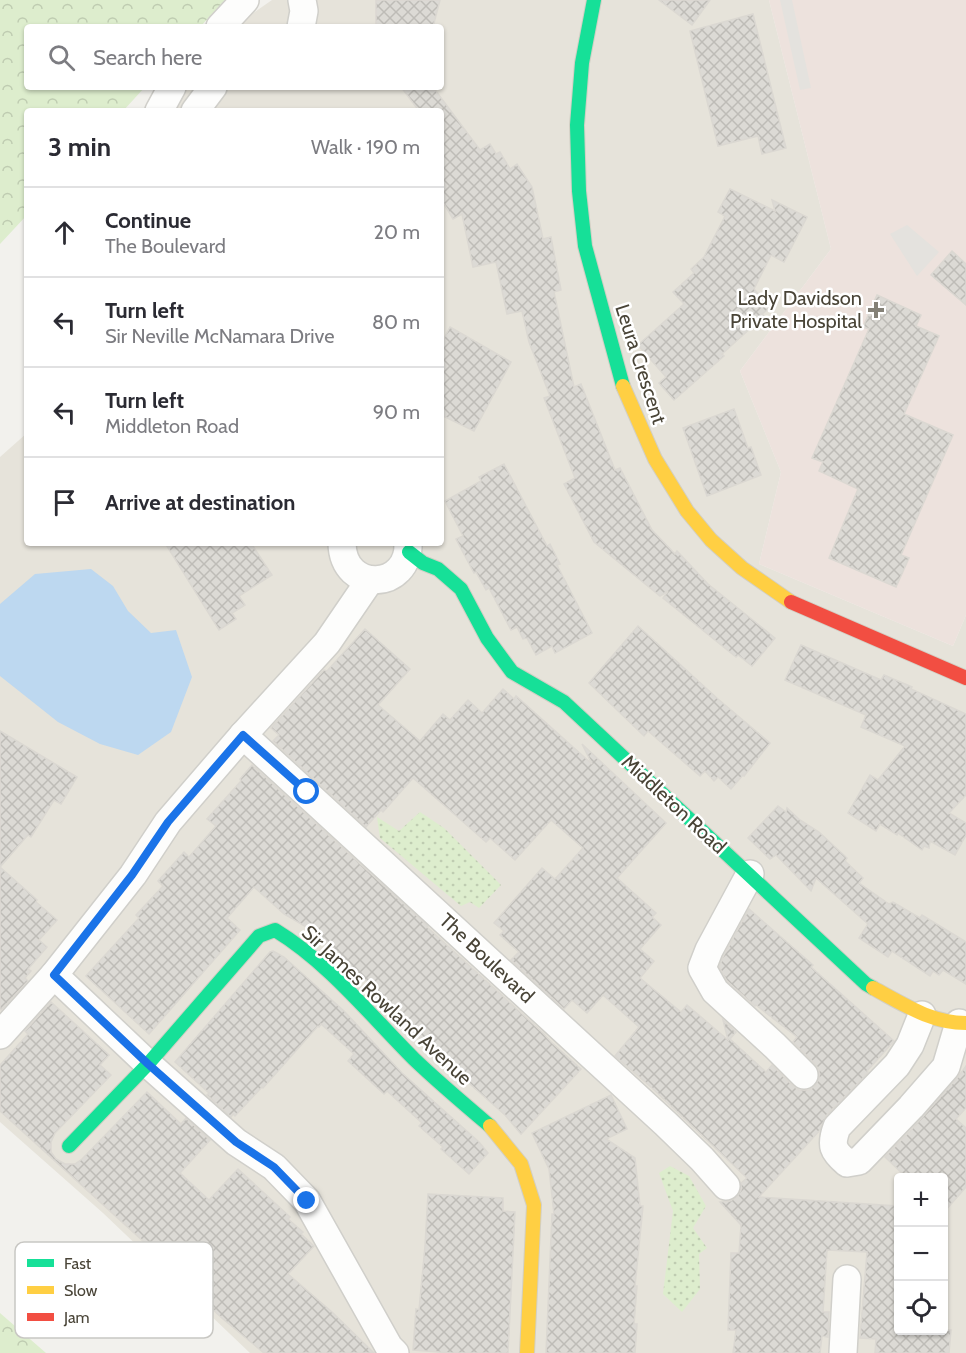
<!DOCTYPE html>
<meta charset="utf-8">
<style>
body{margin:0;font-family:Cabin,sans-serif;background:#f7f7f7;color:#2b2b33}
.controls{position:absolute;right:18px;bottom:18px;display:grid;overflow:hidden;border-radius:6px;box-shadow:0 2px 4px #0004}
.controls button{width:54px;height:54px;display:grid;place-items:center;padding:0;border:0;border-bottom:2px solid #e1e1e2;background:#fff;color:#2b2b33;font:30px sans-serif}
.stop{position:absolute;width:18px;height:18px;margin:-14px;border:4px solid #1a73e8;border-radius:50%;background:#fff}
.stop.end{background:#1a73e8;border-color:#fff;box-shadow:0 2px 6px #0008}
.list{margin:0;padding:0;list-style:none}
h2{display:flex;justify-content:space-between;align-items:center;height:78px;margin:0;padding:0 24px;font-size:26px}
h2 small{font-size:20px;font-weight:400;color:#7c7c81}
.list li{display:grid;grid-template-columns:39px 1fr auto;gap:18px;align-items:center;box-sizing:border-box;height:90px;padding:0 24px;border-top:2px solid #e1e1e2}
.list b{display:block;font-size:22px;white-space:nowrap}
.list p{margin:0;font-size:20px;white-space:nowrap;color:#7c7c81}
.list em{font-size:20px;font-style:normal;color:#7c7c81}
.icon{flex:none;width:33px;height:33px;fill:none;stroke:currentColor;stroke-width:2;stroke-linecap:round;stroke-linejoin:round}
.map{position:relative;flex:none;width:966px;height:1353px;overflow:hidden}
.search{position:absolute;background:#fff;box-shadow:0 2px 4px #0004;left:24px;top:24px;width:420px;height:66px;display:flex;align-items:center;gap:15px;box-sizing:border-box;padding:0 21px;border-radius:6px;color:#7c7c81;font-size:22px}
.panel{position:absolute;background:#fff;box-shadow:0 2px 4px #0004;left:24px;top:108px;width:420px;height:438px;border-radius:6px}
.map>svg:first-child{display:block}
.residential{fill:#e6e3da;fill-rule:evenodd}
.medical{fill:#ede2dd}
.grass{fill:url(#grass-dots)}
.forest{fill:url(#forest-crowns)}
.parking{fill:#e4e2de}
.water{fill:#bdd8f0}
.building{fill:url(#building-cross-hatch);stroke:#dbd8d2;stroke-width:1.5}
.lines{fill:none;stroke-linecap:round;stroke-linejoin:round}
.street-casing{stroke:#d0cfca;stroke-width:30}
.fast-casing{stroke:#d2cfc4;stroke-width:16}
.slow-casing{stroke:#d2cfc4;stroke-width:16}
.jam-casing{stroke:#d2cfc4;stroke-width:16}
.street{stroke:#fdfdfc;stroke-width:27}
.fast{stroke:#16e098;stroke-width:14}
.slow{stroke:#ffcf43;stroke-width:14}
.jam{stroke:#f24e42;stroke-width:14}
.route{stroke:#1a73e8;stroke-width:8}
.poi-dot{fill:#848177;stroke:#fff;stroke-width:2}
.labels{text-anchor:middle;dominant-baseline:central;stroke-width:5;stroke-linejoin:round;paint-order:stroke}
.poi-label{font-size:20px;fill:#494437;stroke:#fff;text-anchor:end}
.street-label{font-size:20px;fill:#494437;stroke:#fff}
.key{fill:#fff;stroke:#c8c7c3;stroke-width:1.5}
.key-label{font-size:16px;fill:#494437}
</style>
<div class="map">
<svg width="966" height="1353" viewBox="0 0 966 1353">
<defs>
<pattern id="grass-dots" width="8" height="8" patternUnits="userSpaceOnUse" patternTransform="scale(1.5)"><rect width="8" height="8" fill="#ddedcd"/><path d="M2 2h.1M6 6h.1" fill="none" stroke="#bfccb1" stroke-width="1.8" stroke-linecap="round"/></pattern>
<pattern id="forest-crowns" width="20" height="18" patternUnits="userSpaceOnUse" patternTransform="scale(1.5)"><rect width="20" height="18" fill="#ddedcd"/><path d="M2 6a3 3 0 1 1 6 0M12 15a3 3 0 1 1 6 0" fill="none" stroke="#bfccb1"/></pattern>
<pattern id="building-cross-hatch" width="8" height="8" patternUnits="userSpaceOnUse" patternTransform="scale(1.5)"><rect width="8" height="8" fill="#dcdad5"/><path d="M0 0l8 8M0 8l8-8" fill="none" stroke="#bebcb7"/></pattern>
</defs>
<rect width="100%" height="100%" fill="#f2f1ed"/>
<path class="residential" d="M272 0H769L831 249 740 371 781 472 759 564 953 646 966 615V1353H250L103 1213 0 1122V457L27 433V543H441V111H147L157 87H441V27H233ZM898 1178H944V1330H898Z"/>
<polygon class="medical" points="769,0 966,0 966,615 953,646 759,564 781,472 740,371 831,249"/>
<g class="grass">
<polygon points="420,812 444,828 501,885 479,908 470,902 461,906 380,838 377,817 399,831"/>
<polygon points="670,1166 689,1176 706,1206 693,1228 707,1248 699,1254 700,1289 682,1312 663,1294 673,1211 659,1173"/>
</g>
<g class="forest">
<polygon points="0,0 225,0 200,27 27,27 27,87 145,87 123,111 27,111 27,215 0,244"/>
<polygon points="0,1313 46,1353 0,1353"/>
</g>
<g class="parking">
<polygon points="780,0 792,0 811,88 800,90"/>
<polygon points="907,225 939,252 917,276 890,234"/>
</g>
<polygon class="water" points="91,569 113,586 128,611 151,633 176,630 192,677 171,732 138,755 100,744 58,722 0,676 0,604 35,574"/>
<g class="building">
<polygon points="376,0 440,0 433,27 376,27"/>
<polygon points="659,0 710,0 692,25"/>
<polygon points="753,14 786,148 762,154 758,136 718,146 690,31"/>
<polygon points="401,87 433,87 480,150 490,144 496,154 500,152 510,169 517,164 532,187 543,239 551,237 561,290 554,292 574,387 581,384 615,470 620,468 652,530 675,554 677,551 708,584 775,638 752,666 738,655 736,657 663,598 668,591 660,596 594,542 564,484 575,478 544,398 550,396 529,342 522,311 507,314 496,262 473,267 462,214 453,219 441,199 441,111 419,111"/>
<polygon points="730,189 775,211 772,200 807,217 784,262 771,255 754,289 770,308 762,314 764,316 722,354 724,356 674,400 659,383 666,377 638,345 684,304 673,292 694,273 691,269 704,257 725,216 718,212"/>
<polygon points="952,251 966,264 966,305 931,275"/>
<polygon points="877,295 921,315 916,326 939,336 904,414 953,435 901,555 909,558 896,587 829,558 858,489 819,471 823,462 812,458 869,329 863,327"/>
<polygon points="450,327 511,362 474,431 441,415 441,344"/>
<polygon points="734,409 748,448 751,447 761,475 707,496 683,428"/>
<polygon points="504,464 547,546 550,544 560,564 557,565 592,633 555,653 552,646 536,655 527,638 523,639 517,627 511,630 489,588 486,590 476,572 474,573 456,539 463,536 445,501 481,481 479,477"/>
<polygon points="165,543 251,543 272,575 239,596 245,605 232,613 236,619 219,630"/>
<polygon points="638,626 718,699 770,743 744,776 743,775 731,789 718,777 714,781 705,771 700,776 648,731 644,736 589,683"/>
<polygon points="365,629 410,669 378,705 420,741 443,714 450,720 468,700 482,713 503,689 514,699 516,696 592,764 582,744 666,823 617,878 656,913 652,917 661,925 640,949 654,961 640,978 681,1012 687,1005 728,1040 723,1020 736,1032 730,1039 766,1072 772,1065 793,1086 799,1090 809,1090 815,1086 819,1078 819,1070 815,1064 793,1042 797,1037 756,1005 755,1006 727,981 719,967 723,957 749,909 813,965 811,967 894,1041 867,1071 868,1072 864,1077 826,1116 820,1130 759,1197 898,1206 898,1330 951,1330 949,1353 875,1353 876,1339 860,1338 867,1252 827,1250 823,1312 829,1312 828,1337 822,1336 820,1353 733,1353 736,1330 728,1330 731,1253 739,1253 741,1225 720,1202 730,1201 737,1197 741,1190 741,1183 747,1178 652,1088 615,1056 639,1027 603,995 587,1013 572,1000 564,1009 511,960 519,952 500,935 504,931 494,923 542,868 555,879 583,848 551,820 515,860 490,838 486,842 413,778 383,812 381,810 366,827 273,741 279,735 271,728 324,670 327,671"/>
<polygon points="801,645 881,680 884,675 912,687 911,689 966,714 966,795 949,813 966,823 966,835 955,855 930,841 929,848 924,846 922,850 898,833 897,835 880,824 876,831 848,813 870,775 878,780 905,746 861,727 866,715 785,680"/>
<polygon points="0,731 77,777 61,804 54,800 31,837 28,835 0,867"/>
<polygon points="252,765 428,926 427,927 543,1033 551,1042 581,1069 521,1134 505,1115 427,1046 370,984 308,928 284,914 254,887 227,918 240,930 149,1034 86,976 139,918 136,915 163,886 158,881 184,852 189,857 216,826 207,819 241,781 240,779"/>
<polygon points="778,806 786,812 787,808 800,820 819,832 847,858 845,861 863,878 859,883 889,904 893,902 920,918 922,915 966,942 966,984 943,970 939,975 933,971 930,976 892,951 888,957 859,938 868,924 816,878 811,891 776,855 770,859 748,838"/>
<polygon points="0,867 37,900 36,902 57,920 39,940 47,947 28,969 31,971 25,978 28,981 1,1010 0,1009"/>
<polygon points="273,951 284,957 344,1011 402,1073 479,1142 488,1153 469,1174 441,1149 443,1147 419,1126 422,1123 387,1091 384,1094 348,1061 354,1054 321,1024 319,1027 318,1026 263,1088 262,1087 235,1116 233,1114 231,1117 207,1095 209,1093 175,1062 270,952"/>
<polygon points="51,1002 109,1055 100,1065 111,1075 55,1133 51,1142 51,1152 56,1159 65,1164 75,1164 82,1159 147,1092 181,1124 186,1118 210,1140 180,1173 209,1200 238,1169 290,1217 288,1219 303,1232 301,1234 314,1246 288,1274 332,1312 374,1353 264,1353 223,1319 153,1255 156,1253 0,1111 0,1065 28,1034 25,1031"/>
<polygon points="966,1066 966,1108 956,1119 966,1128 966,1187 944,1212 944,1178 907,1178 885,1157 911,1130 958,1077"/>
<polygon points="611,1095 627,1129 606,1139 635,1158 640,1206 643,1206 635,1286 637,1286 634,1324 637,1324 635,1353 546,1353 552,1214 554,1214 549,1169 532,1133"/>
<polygon points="428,1194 503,1198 503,1211 515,1212 508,1353 451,1353 413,1350 416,1309 419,1310 425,1246"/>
</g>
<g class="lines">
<g class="street-casing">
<g id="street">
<polyline points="220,27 245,0"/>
<polyline points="301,27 304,11 302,0"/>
<polyline points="159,111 172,87"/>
<polyline points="195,111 213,87"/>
<path d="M342 543C343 594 410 590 408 543"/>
<polyline points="243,735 666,1124 702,1159 726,1186"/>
<polyline points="750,874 709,950 702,968 715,991 775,1046 804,1075"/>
<polyline points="54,975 148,1064 236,1142 274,1167 307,1201 389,1347 395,1353"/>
<path d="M922 1015 910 1045 897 1065 837 1127C830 1146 833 1151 847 1163L859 1161 911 1107 946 1067 959 1023"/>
<polyline points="0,1035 54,975 133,875 168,822 243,735 327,643 370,580"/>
<polyline points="843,1353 847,1279"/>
</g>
</g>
<g class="fast-casing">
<g id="fast">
<polyline points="594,0 582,63 577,125 579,191 585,246 623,386"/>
<polyline points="409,552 423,563 438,569 461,589 487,638 512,672 564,702 866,984 873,988"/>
<path d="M69 1146 148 1064 259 936 275 930C329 963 369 1014 414 1059 438 1082 464 1104 490 1126"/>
</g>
</g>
<g class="slow-casing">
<g id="slow">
<polyline points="623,386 655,459 687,511 711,540 742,568 791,602"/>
<path d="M873 988C903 1004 931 1023 966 1023"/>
<polyline points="490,1126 521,1164 534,1205 527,1353"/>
</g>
</g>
<g class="jam-casing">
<polyline id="jam" points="791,602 966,678"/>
</g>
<use href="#street" class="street"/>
<use href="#fast" class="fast"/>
<use href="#slow" class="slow"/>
<use href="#jam" class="jam"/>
</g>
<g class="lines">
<polyline class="route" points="307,792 243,735 168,822 132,875 54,975 148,1064 236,1142 274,1167 307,1201"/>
</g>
<path class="poi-dot" d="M873 301h6v6h6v6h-6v6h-6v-6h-6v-6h6z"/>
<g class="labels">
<g class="poi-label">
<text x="862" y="298">Lady Davidson<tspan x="862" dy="23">Private Hospital</tspan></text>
</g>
<g class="street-label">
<text transform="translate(641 364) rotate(72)">Leura Crescent</text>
<text transform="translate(674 804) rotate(43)">Middleton Road</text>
<text transform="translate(487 958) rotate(43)">The Boulevard</text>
<text transform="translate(387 1005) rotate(43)">Sir James Rowland Avenue</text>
</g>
</g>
<rect x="15" y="1242" width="198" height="96" rx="9" class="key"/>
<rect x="27" y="1259" width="27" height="8" fill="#16e098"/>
<rect x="27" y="1286" width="27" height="8" fill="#ffcf43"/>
<rect x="27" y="1313" width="27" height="8" fill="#f24e42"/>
<g class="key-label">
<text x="64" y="1269">Fast</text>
<text x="64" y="1296">Slow</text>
<text x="64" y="1323">Jam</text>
</g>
</svg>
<div class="controls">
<button>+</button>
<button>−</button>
<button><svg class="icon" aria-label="locate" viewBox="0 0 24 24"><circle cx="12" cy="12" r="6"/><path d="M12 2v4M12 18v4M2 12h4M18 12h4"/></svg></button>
</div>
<div class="stop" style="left:307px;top:792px"></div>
<div class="stop end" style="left:307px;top:1201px"></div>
<div class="search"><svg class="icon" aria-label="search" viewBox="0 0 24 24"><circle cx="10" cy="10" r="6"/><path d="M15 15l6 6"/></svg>Search here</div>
<section class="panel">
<h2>3 min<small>Walk · 190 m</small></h2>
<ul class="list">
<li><svg class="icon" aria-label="ahead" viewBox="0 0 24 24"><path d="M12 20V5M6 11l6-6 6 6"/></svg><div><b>Continue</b><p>The Boulevard</p></div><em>20 m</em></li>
<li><svg class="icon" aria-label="left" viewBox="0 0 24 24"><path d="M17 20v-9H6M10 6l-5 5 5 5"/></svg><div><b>Turn left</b><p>Sir Neville McNamara Drive</p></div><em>80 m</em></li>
<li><svg class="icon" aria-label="left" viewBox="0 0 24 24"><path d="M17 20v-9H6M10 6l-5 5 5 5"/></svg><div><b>Turn left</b><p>Middleton Road</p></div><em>90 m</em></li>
<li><svg class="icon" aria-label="arrive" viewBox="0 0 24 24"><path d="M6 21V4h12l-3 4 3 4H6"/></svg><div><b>Arrive at destination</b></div></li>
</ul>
</section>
</div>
